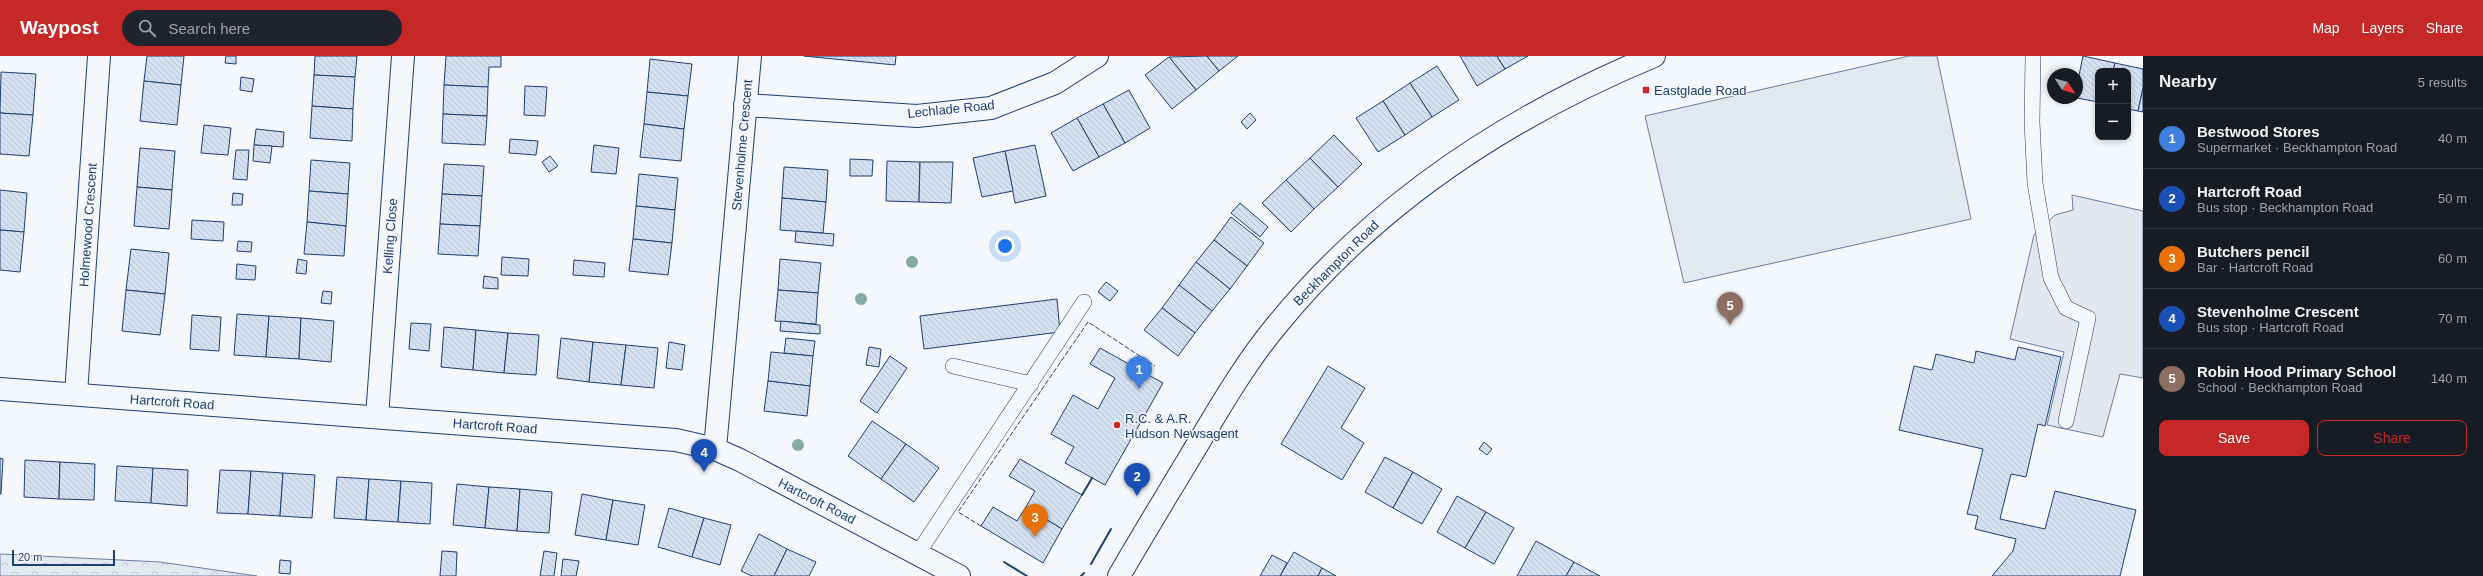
<!DOCTYPE html>
<meta charset="utf-8">
<style>
body{margin:0;font-family:Arial,sans-serif;background:#20242c;color:#f1f3f6}
.controls{position:absolute;right:12px;top:12px;display:grid;overflow:hidden;border-radius:8px;box-shadow:0 2px 6px #0003}
.controls button{width:36px;height:36px;display:grid;place-items:center;padding:0;border:0;border-bottom:1px solid #363941;background:#171b24;color:#f1f3f6;font:20px sans-serif}
.compass{position:absolute;left:2047px;top:12px;width:36px;height:36px;border-radius:50%;background:#171b24;box-shadow:0 2px 6px #0003;rotate:126deg}
.scale{position:absolute;left:12px;bottom:10px;width:103px;box-sizing:border-box;padding-left:4px;border:2px solid #1d3f73;border-top:0;font-size:11px;line-height:14px;white-space:nowrap;color:#1d3f73;-webkit-text-stroke:3px #f4f7fb;paint-order:stroke}
.you{position:absolute;left:1005px;top:190px;width:14px;height:14px;margin:-10px;border:3px solid #fff;border-radius:50%;background:#1a73e8;box-shadow:0 0 0 6px #1a73e833}
.badge{display:grid;place-items:center;width:26px;height:26px;border-radius:50%;background:#c62828;color:#fff;font-size:13px;font-weight:700}
.pin{position:absolute;translate:-50% -33px;filter:drop-shadow(0 1px 2px #0008)}
.pin::after{content:'';position:absolute;top:21px;width:14px;height:12px;background:inherit;clip-path:polygon(0 0,100% 0,50% 100%)}
.list{margin:0;padding:0;list-style:none}
h2{display:flex;justify-content:space-between;align-items:center;height:52px;margin:0;padding:0 16px;font-size:17px}
h2 small{font-size:13px;font-weight:400;color:#9ea1a6}
.list li{display:grid;grid-template-columns:26px 1fr auto;gap:12px;align-items:center;box-sizing:border-box;height:60px;padding:0 16px;border-top:1px solid #363941}
.list b{display:block;font-size:15px;white-space:nowrap}
.list p{margin:0;font-size:13px;white-space:nowrap;color:#9ea1a6}
.list em{font-size:13px;font-style:normal;color:#9ea1a6}
.actions{display:flex;gap:8px;padding:12px 16px}
.actions a{flex:1;padding:9px 0;border:1px solid #c62828;border-radius:8px;text-align:center;font-size:14px;color:#c62828}
.actions .main{background:#c62828;color:#fff}
.icon{flex:none;width:22px;height:22px;fill:none;stroke:currentColor;stroke-width:2;stroke-linecap:round;stroke-linejoin:round}
.map{position:relative;flex:none;width:2143px;height:520px;overflow:hidden}
header{display:flex;align-items:center;gap:24px;box-sizing:border-box;height:56px;padding:0 20px;background:#c62828;color:#fff}
header strong{font-size:19px}
nav{display:flex;gap:22px;margin-inline-start:auto;font-size:14px}
.search{width:280px;height:36px;background:#20242c;display:flex;align-items:center;gap:10px;box-sizing:border-box;padding:0 14px;border-radius:22px;color:#9ea1a6;font-size:15px}
main{display:flex}
aside{flex:1;background:#171b24}
.map>svg:first-child{display:block}
.forest{fill:url(#forest-crowns);stroke:#687fa3}
.pitch{fill:#e3e9f0;stroke:#687fa3}
.parking{fill:#e3e8f0;stroke:#687fa3}
.building{fill:url(#building-back-hatch);stroke:#1d3f73}
.lines{fill:none;stroke-linecap:round;stroke-linejoin:round}
.lane-casing{stroke:#1d3f73;stroke-width:16}
.street-casing{stroke:#1d3f73;stroke-width:24}
.secondary-casing{stroke:#1d3f73;stroke-width:24}
.lane{stroke:#f4f7fb;stroke-width:15}
.street{stroke:#f4f7fb;stroke-width:22}
.secondary{stroke:#f4f7fb;stroke-width:22}
.fence{stroke:#1d3f73;stroke-width:1;stroke-dasharray:5 2;stroke-linecap:butt}
.wall{stroke:#1d3f73;stroke-width:2}
.tree{fill:#86aba6}
.poi-dot{fill:#c62828;stroke:#f4f7fb;stroke-width:1.5}
.labels{text-anchor:middle;dominant-baseline:central;stroke-width:3;stroke-linejoin:round;paint-order:stroke}
.poi-label{font-size:13px;fill:#1d3f73;stroke:#f4f7fb;text-anchor:start}
.street-label{font-size:13px;fill:#1d3f73;stroke:#f4f7fb}
</style>
<header>
<strong>Waypost</strong>
<div class="search"><svg class="icon" aria-label="search" viewBox="0 0 24 24"><circle cx="10" cy="10" r="6"/><path d="M15 15l6 6"/></svg>Search here</div>
<nav><a>Map</a><a>Layers</a><a>Share</a></nav>
</header>
<main>
<div class="map">
<svg width="2143" height="520" viewBox="0 0 2143 520">
<defs>
<pattern id="forest-crowns" width="20" height="18" patternUnits="userSpaceOnUse"><rect width="20" height="18" fill="#e3e9f0"/><path d="M2 6a3 3 0 1 1 6 0M12 15a3 3 0 1 1 6 0" fill="none" stroke="#c2c9d1"/></pattern>
<pattern id="building-back-hatch" width="6" height="6" patternUnits="userSpaceOnUse"><rect width="6" height="6" fill="#d5e0f0"/><path d="M-1 5l2 2M0 0l6 6M5-1l2 2" fill="none" stroke="#b6c1d1"/></pattern>
</defs>
<rect width="100%" height="100%" fill="#f4f7fb"/>
<polygon class="forest" points="0,498 160,506 257,520 0,520"/>
<polygon class="pitch" points="1909,0 1937,0 1971,163 1684,227 1645,60"/>
<polygon class="parking" points="2072,139 2143,155 2143,322 2120,318 2103,381 2047,369 2064,296 2010,283 2034,179 2055,159 2073,154"/>
<g class="building">
<polygon points="147,0 184,0 181,29 144,25"/>
<polygon points="226,0 236,0 236,8 225,7"/>
<polygon points="315,0 357,0 355,21 314,19"/>
<polygon points="446,0 501,0 501,11 489,11 488,31 444,29"/>
<polygon points="804,0 896,0 895,9"/>
<polygon points="1207,0 1219,15 1196,34 1169,1"/>
<polygon points="1207,0 1238,0 1219,15"/>
<polygon points="1460,0 1497,0 1505,13 1477,30"/>
<polygon points="1497,0 1528,0 1505,13"/>
<polygon points="2083,0 2115,7 2113,15 2098,15 2098,46 2077,42 2077,29"/>
<polygon points="1169,1 1196,34 1172,53 1145,19"/>
<polygon points="650,3 692,8 688,40 647,36"/>
<polygon points="2115,7 2143,13 2143,32 2138,55 2128,53 2128,15 2113,15"/>
<polygon points="1437,10 1459,44 1432,61 1410,27"/>
<polygon points="1,16 36,18 33,59 0,57"/>
<polygon points="314,19 355,21 353,53 312,50"/>
<polygon points="241,21 254,23 252,36 240,34"/>
<polygon points="144,25 181,29 177,69 140,65"/>
<polygon points="1410,27 1432,61 1405,79 1383,45"/>
<polygon points="444,29 488,31 487,60 443,58"/>
<polygon points="525,30 547,31 545,60 524,59"/>
<polygon points="2143,32 2143,56 2138,55"/>
<polygon points="1129,34 1150,72 1125,87 1103,48"/>
<polygon points="647,36 688,40 684,73 644,68"/>
<polygon points="1383,45 1405,79 1378,96 1356,62"/>
<polygon points="1103,48 1125,87 1099,101 1077,62"/>
<polygon points="312,50 353,53 352,85 310,82"/>
<polygon points="0,57 33,59 29,100 0,98"/>
<polygon points="1250,57 1256,64 1247,73 1241,66"/>
<polygon points="443,58 487,60 485,89 442,87"/>
<polygon points="1077,62 1099,101 1073,115 1051,77"/>
<polygon points="644,68 684,73 681,105 640,101"/>
<polygon points="204,69 231,72 228,99 201,97"/>
<polygon points="256,73 284,76 283,91 254,89"/>
<polygon points="1334,79 1362,108 1338,131 1310,102"/>
<polygon points="510,83 538,85 536,99 509,97"/>
<polygon points="254,89 272,90 270,107 253,105"/>
<polygon points="594,89 619,92 616,118 591,116"/>
<polygon points="1035,89 1046,140 1015,147 1005,95"/>
<polygon points="140,92 175,95 172,134 137,131"/>
<polygon points="236,94 249,94 247,124 233,123"/>
<polygon points="1005,95 1013,135 982,141 973,102"/>
<polygon points="550,100 558,110 549,116 542,106"/>
<polygon points="1310,102 1338,131 1314,153 1286,124"/>
<polygon points="850,103 873,104 872,120 850,120"/>
<polygon points="311,104 350,107 348,138 309,135"/>
<polygon points="887,105 920,106 919,146 886,145"/>
<polygon points="920,106 953,106 951,147 919,146"/>
<polygon points="444,108 484,110 482,140 442,138"/>
<polygon points="784,111 828,114 826,146 782,142"/>
<polygon points="639,118 678,122 675,154 636,150"/>
<polygon points="1286,124 1314,153 1291,176 1262,147"/>
<polygon points="137,131 172,134 169,173 134,170"/>
<polygon points="0,134 27,137 24,176 0,174"/>
<polygon points="309,135 348,138 346,170 307,166"/>
<polygon points="233,137 243,138 242,149 232,149"/>
<polygon points="442,138 482,140 480,170 440,168"/>
<polygon points="782,142 826,146 823,177 780,174"/>
<polygon points="1240,147 1268,171 1260,181 1231,157"/>
<polygon points="636,150 675,154 672,187 633,183"/>
<polygon points="1231,161 1264,187 1247,210 1214,184"/>
<polygon points="192,164 224,166 223,185 191,183"/>
<polygon points="307,166 346,170 344,200 304,198"/>
<polygon points="440,168 480,170 478,200 438,198"/>
<polygon points="0,174 24,176 20,216 0,214"/>
<polygon points="796,175 834,178 833,190 795,186"/>
<polygon points="633,183 672,187 668,219 629,215"/>
<polygon points="1214,184 1247,210 1230,233 1196,206"/>
<polygon points="238,185 252,186 251,196 237,195"/>
<polygon points="131,193 169,197 165,238 126,234"/>
<polygon points="502,201 529,203 528,220 501,219"/>
<polygon points="298,203 307,205 306,218 296,217"/>
<polygon points="780,203 821,207 818,237 778,234"/>
<polygon points="574,204 605,207 604,221 573,219"/>
<polygon points="1196,206 1230,233 1212,255 1179,229"/>
<polygon points="237,208 256,210 255,224 236,223"/>
<polygon points="484,220 498,222 498,233 483,232"/>
<polygon points="1106,226 1118,235 1110,245 1098,236"/>
<polygon points="1179,229 1212,255 1195,277 1162,252"/>
<polygon points="126,234 165,238 160,279 122,275"/>
<polygon points="778,234 818,237 816,268 775,265"/>
<polygon points="323,235 332,236 331,248 321,247"/>
<polygon points="1057,243 1060,276 924,293 920,260"/>
<polygon points="1162,252 1195,277 1178,300 1144,274"/>
<polygon points="237,258 269,260 266,301 234,299"/>
<polygon points="192,259 221,261 219,295 190,293"/>
<polygon points="269,260 301,262 299,303 266,301"/>
<polygon points="301,262 334,265 331,306 299,303"/>
<polygon points="781,265 820,269 820,278 780,275"/>
<polygon points="411,267 431,268 429,295 409,293"/>
<polygon points="444,271 476,274 473,314 441,311"/>
<polygon points="476,274 508,277 504,317 473,314"/>
<polygon points="508,277 539,279 536,319 504,317"/>
<polygon points="561,282 593,286 589,326 557,322"/>
<polygon points="786,282 815,285 813,300 784,297"/>
<polygon points="593,286 626,289 621,329 589,326"/>
<polygon points="669,286 685,289 682,314 666,312"/>
<polygon points="626,289 658,292 654,332 621,329"/>
<polygon points="869,291 881,293 879,311 866,309"/>
<polygon points="2018,291 2061,301 2045,370 2038,368 2026,421 2011,418 2000,463 2045,473 2055,435 2136,454 2120,520 1992,520 2013,495 2016,483 1975,473 1978,460 1967,458 1983,393 1899,374 1914,310 1932,314 1936,298 1974,307 1976,295 2015,304"/>
<polygon points="1100,292 1163,327 1105,429 1065,407 1074,391 1051,378 1073,339 1098,353 1115,322 1090,308"/>
<polygon points="771,296 813,300 810,330 768,325"/>
<polygon points="890,300 907,312 877,357 860,345"/>
<polygon points="1328,310 1365,332 1341,372 1364,387 1342,424 1281,388"/>
<polygon points="768,325 810,330 807,360 764,355"/>
<polygon points="872,365 906,388 881,423 848,400"/>
<polygon points="1484,386 1492,393 1487,399 1479,393"/>
<polygon points="906,388 939,412 914,446 881,423"/>
<polygon points="1385,401 1413,416 1393,452 1365,436"/>
<polygon points="0,402 3,403 1,438 0,438"/>
<polygon points="1020,403 1082,439 1062,473 1026,451 1035,435 1009,420"/>
<polygon points="25,404 60,406 59,443 24,441"/>
<polygon points="60,406 95,408 94,444 59,443"/>
<polygon points="117,410 153,412 151,447 115,445"/>
<polygon points="153,412 188,414 187,450 151,447"/>
<polygon points="220,414 251,415 248,458 217,457"/>
<polygon points="251,415 283,417 280,460 248,458"/>
<polygon points="1413,416 1442,433 1422,468 1393,452"/>
<polygon points="283,417 315,419 312,462 280,460"/>
<polygon points="337,421 369,423 366,464 334,462"/>
<polygon points="369,423 401,425 398,466 366,464"/>
<polygon points="401,425 432,427 430,468 398,466"/>
<polygon points="457,428 489,431 485,472 453,469"/>
<polygon points="489,431 520,433 517,475 485,472"/>
<polygon points="520,433 552,436 549,477 517,475"/>
<polygon points="582,438 613,444 606,484 575,479"/>
<polygon points="1457,440 1486,456 1465,492 1437,476"/>
<polygon points="613,444 645,449 638,489 606,484"/>
<polygon points="993,451 1017,465 1026,451 1062,473 1043,507 981,470"/>
<polygon points="669,452 704,462 692,501 658,491"/>
<polygon points="1486,456 1514,472 1494,508 1465,492"/>
<polygon points="704,462 731,469 720,509 692,501"/>
<polygon points="759,478 787,493 774,520 752,520 741,515"/>
<polygon points="1536,485 1574,506 1566,520 1517,520"/>
<polygon points="787,493 816,506 809,520 774,520"/>
<polygon points="442,495 457,496 456,520 440,520"/>
<polygon points="544,495 557,497 554,520 540,520"/>
<polygon points="1294,496 1322,512 1318,520 1280,520"/>
<polygon points="1272,499 1287,507 1280,520 1260,520"/>
<polygon points="563,503 579,505 576,520 561,520"/>
<polygon points="280,504 291,505 290,518 279,517"/>
<polygon points="1574,506 1600,520 1566,520"/>
<polygon points="1322,512 1336,520 1318,520"/>
</g>
<g class="lines">
<g class="lane-casing">
<g id="lane">
<polyline points="2033,0 2032,66 2035,127 2051,222 2066,252 2088,262 2066,365"/>
<polyline points="953,310 1031,328"/>
<polyline points="918,497 1084,246"/>
</g>
</g>
<g class="street-casing">
<g id="street">
<polyline points="745,49 917,60 991,52 1055,27 1097,0"/>
<polyline points="0,333 676,384 715,393 740,404 959,520"/>
<polyline points="76,338 99,0"/>
<polyline points="377,361 403,0"/>
<polyline points="715,393 750,0"/>
</g>
</g>
<g class="secondary-casing">
<path id="secondary" d="M1119 520C1142 480 1166 441 1190 401 1217 356 1243 310 1276 270 1376 147 1509 60 1654 0"/>
</g>
<use href="#lane" class="lane"/>
<use href="#street" class="street"/>
<use href="#secondary" class="secondary"/>
<polyline class="fence" points="981,470 958,456 1088,266 1155,310"/>
<g class="wall">
<polyline points="1082,439 1092,422"/>
<polyline points="1004,506 1027,520"/>
<polyline points="1091,508 1111,473"/>
<polyline points="1081,520 1084,517"/>
</g>
</g>
<g class="tree">
<circle cx="912" cy="206" r="6"/>
<circle cx="861" cy="243" r="6"/>
<circle cx="798" cy="389" r="6"/>
</g>
<g class="poi-dot">
<rect x="1642" y="30" width="8" height="8" rx="2"/>
<circle cx="1117" cy="369" r="4"/>
</g>
<g class="labels">
<g class="poi-label">
<text x="1654" y="34">Eastglade Road</text>
<text x="1125" y="362">R.C. &amp; A.R.<tspan x="1125" dy="15">Hudson Newsagent</tspan></text>
</g>
<g class="street-label">
<text transform="translate(951 53) rotate(-6)">Lechlade Road</text>
<text transform="translate(742 89) rotate(-85)">Stevenholme Crescent</text>
<text transform="translate(88 169) rotate(-86)">Holmewood Crescent</text>
<text transform="translate(390 180) rotate(-86)">Kelling Close</text>
<text transform="translate(1336 207) rotate(-45)">Beckhampton Road</text>
<text transform="translate(172 346) rotate(4)">Hartcroft Road</text>
<text transform="translate(495 370) rotate(4)">Hartcroft Road</text>
<text transform="translate(817 445) rotate(27)">Hartcroft Road</text>
</g>
</g>
</svg>
<div class="controls">
<button>+</button>
<button>−</button>
</div>
<svg class="compass" viewBox="-18 -18 36 36"><path d="M0-13l5 13h-10z" fill="#e53935"/><path d="M0 13l5-13h-10z" fill="#9ea1a6"/></svg>
<div class="scale">20 m</div>
<div class="you"></div>
<div class="pin badge" style="left:1139px;top:333px;background:#3f7fe0">1</div>
<div class="pin badge" style="left:1137px;top:440px;background:#1a4fb4">2</div>
<div class="pin badge" style="left:1035px;top:481px;background:#e8710a">3</div>
<div class="pin badge" style="left:704px;top:416px;background:#1a4fb4">4</div>
<div class="pin badge" style="left:1730px;top:269px;background:#8d6e63">5</div>
</div>
<aside>
<h2>Nearby<small>5 results</small></h2>
<ul class="list">
<li><span class="badge" style="background:#3f7fe0">1</span><div><b>Bestwood Stores</b><p>Supermarket · Beckhampton Road</p></div><em>40 m</em></li>
<li><span class="badge" style="background:#1a4fb4">2</span><div><b>Hartcroft Road</b><p>Bus stop · Beckhampton Road</p></div><em>50 m</em></li>
<li><span class="badge" style="background:#e8710a">3</span><div><b>Butchers pencil</b><p>Bar · Hartcroft Road</p></div><em>60 m</em></li>
<li><span class="badge" style="background:#1a4fb4">4</span><div><b>Stevenholme Crescent</b><p>Bus stop · Hartcroft Road</p></div><em>70 m</em></li>
<li><span class="badge" style="background:#8d6e63">5</span><div><b>Robin Hood Primary School</b><p>School · Beckhampton Road</p></div><em>140 m</em></li>
</ul>
<div class="actions"><a class="main">Save</a><a>Share</a></div>
</aside>
</main>
